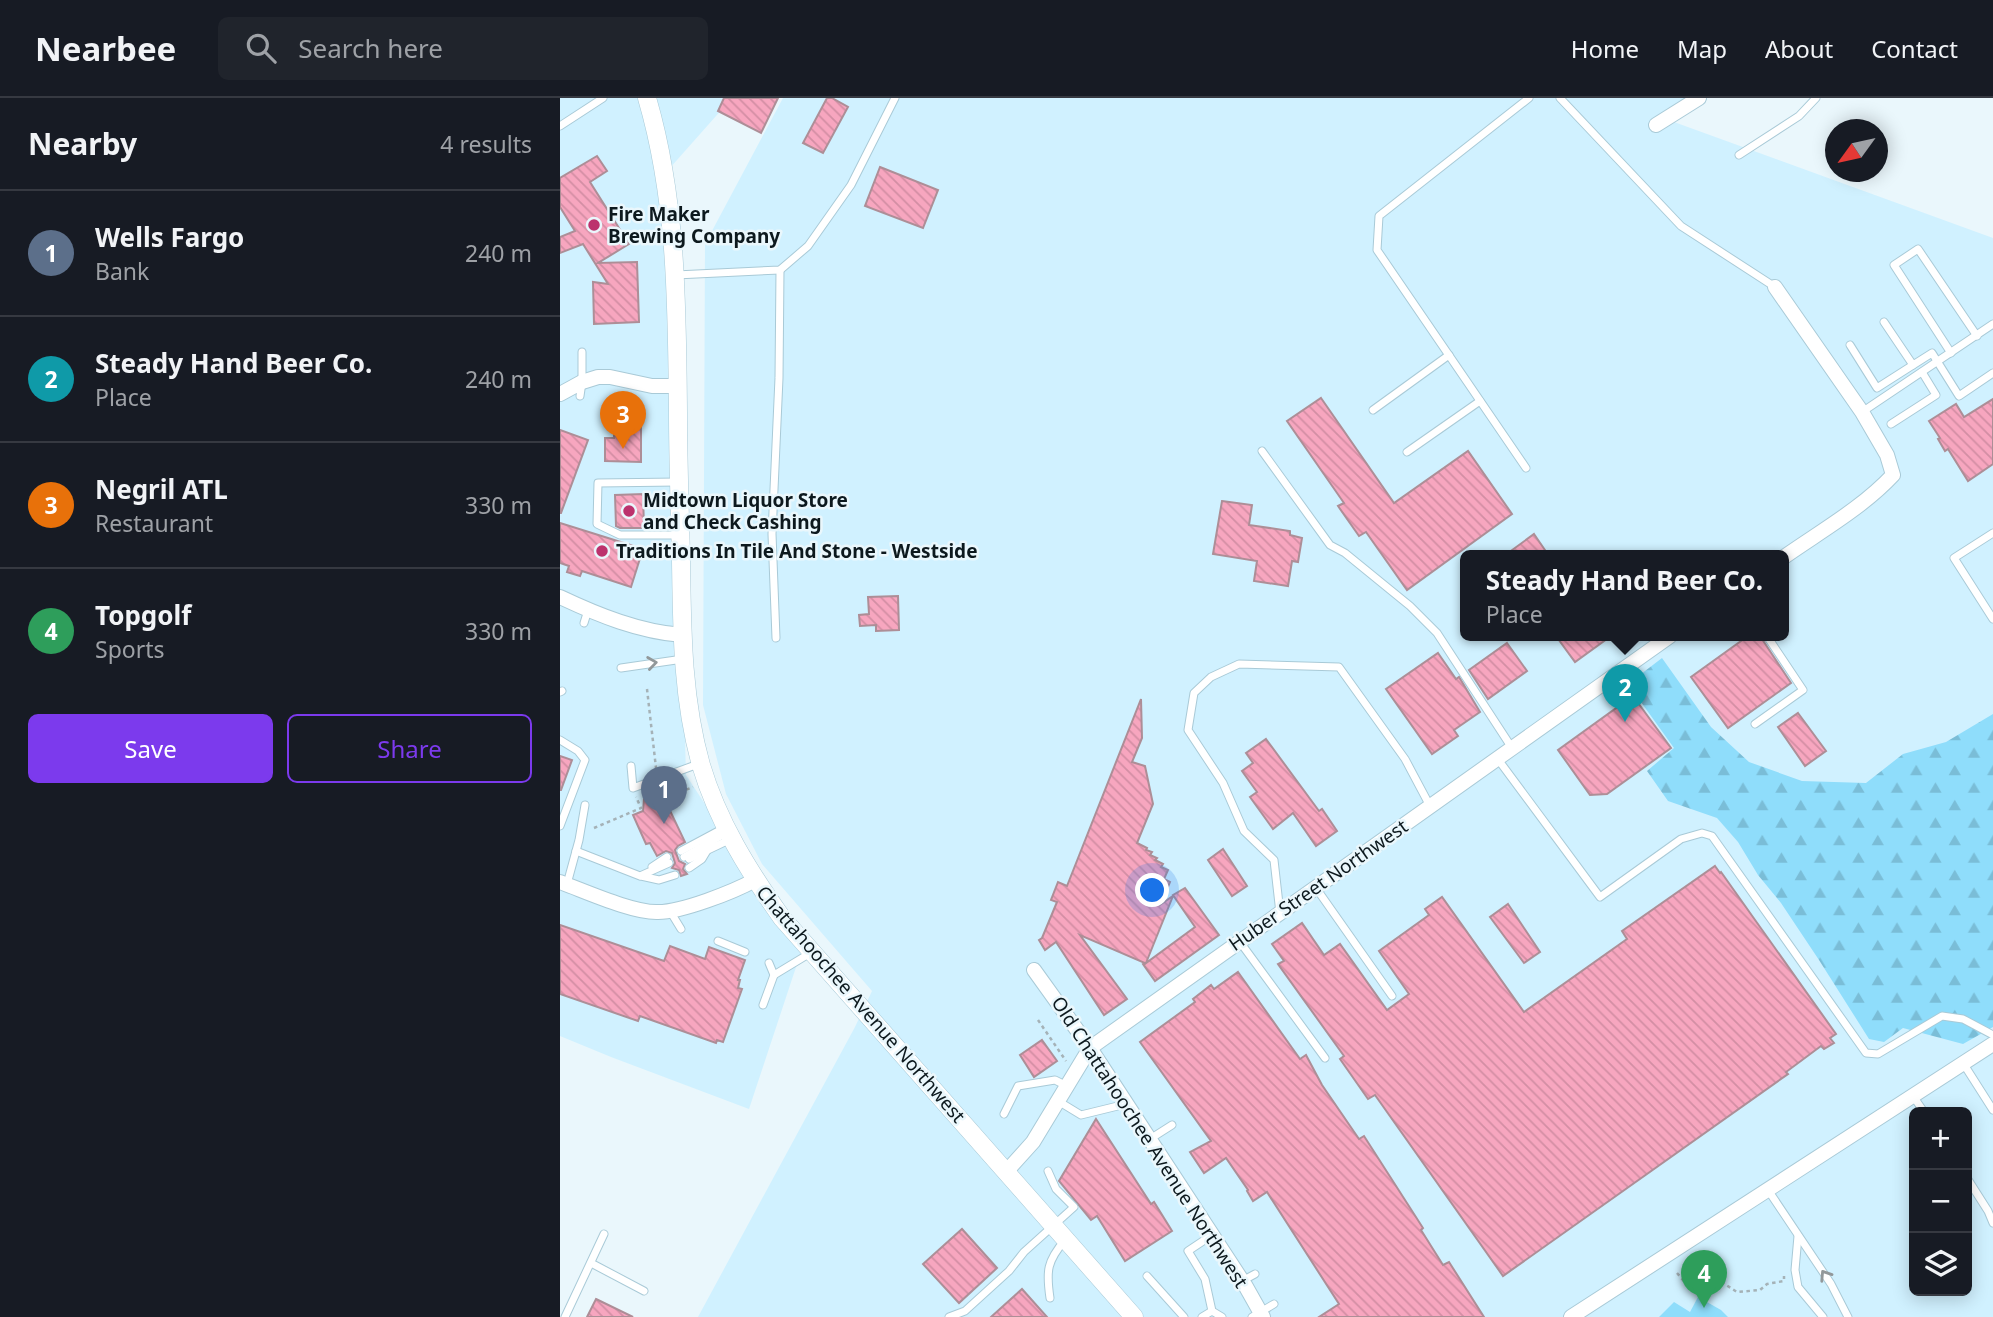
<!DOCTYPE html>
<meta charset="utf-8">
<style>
body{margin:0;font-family:"Noto Sans",sans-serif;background:#20242c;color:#f1f3f6}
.controls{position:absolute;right:21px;bottom:21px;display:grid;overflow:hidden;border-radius:10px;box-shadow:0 4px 18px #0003}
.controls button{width:63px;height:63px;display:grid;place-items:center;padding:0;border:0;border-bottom:2px solid #363941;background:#171b24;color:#f1f3f6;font:35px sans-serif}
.compass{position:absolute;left:1265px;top:21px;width:63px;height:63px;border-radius:50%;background:#171b24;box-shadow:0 4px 18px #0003;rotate:237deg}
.you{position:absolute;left:593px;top:793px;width:24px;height:24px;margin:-18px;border:5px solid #fff;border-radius:50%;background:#1a73e8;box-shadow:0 0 0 10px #1a73e833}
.badge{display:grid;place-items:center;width:46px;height:46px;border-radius:50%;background:#7c3aed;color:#fff;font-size:23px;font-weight:700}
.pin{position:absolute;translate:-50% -58px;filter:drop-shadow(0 2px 4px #0008)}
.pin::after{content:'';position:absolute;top:37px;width:24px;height:21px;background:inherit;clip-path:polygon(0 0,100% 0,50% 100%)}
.popup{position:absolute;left:900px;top:452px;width:329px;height:91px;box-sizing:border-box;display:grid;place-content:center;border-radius:10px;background:#171b24;filter:drop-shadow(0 2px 5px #0005);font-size:23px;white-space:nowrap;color:#9ea1a6}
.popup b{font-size:26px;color:#f1f3f6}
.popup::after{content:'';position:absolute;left:50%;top:100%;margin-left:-14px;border:14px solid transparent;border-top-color:#171b24}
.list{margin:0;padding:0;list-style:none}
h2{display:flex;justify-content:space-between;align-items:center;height:91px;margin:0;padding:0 28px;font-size:30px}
h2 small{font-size:23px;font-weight:400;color:#9ea1a6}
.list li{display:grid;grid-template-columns:46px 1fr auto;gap:21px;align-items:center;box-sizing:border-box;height:126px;padding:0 28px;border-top:2px solid #363941}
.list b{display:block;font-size:26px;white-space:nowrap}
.list p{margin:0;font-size:23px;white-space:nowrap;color:#9ea1a6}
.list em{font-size:23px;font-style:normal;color:#9ea1a6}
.actions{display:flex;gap:14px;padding:21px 28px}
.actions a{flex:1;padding:16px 0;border:2px solid #7c3aed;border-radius:10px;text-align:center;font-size:24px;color:#7c3aed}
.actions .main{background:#7c3aed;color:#fff}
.icon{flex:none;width:38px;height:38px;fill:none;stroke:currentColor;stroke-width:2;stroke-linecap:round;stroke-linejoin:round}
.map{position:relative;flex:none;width:1433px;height:1219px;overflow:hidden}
header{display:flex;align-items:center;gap:42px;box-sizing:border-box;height:98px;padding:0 35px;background:#171b24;border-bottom:2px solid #363941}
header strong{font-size:33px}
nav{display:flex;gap:38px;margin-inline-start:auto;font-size:24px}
.search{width:490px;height:63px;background:#20242c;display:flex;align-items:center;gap:18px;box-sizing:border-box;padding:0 24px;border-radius:10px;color:#9ea1a6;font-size:26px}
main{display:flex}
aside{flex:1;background:#171b24}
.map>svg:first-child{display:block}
.built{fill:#d0f1ff;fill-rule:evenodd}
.forest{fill:url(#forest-firs)}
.pitch{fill:#8fddfb}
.building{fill:url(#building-back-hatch);stroke:#ad8e97;stroke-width:2}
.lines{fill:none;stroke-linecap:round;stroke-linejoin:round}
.service-casing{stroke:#a9cad7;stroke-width:9}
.minor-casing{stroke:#a9cad7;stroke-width:16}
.tertiary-casing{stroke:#a9cad7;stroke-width:19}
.path{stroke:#a5b2b7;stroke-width:2.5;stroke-dasharray:3.5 3.5;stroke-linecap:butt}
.service{stroke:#fff;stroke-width:7}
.minor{stroke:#fff;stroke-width:14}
.tertiary{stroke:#fff;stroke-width:18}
.oneway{stroke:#92989a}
.poi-dot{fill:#bc326d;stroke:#eaf7fc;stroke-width:2.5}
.labels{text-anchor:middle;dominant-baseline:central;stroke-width:5;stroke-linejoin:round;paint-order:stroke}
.poi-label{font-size:19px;font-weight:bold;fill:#0d191e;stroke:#eaf7fc;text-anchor:start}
.street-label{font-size:19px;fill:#0d191e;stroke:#eaf7fc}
</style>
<header>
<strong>Nearbee</strong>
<div class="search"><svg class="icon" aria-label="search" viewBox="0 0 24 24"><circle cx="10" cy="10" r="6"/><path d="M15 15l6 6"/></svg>Search here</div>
<nav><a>Home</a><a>Map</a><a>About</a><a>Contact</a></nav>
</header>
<main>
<aside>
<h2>Nearby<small>4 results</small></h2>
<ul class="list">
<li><span class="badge" style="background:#5c6f8a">1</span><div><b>Wells Fargo</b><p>Bank</p></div><em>240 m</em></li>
<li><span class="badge" style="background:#0f9aa8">2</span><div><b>Steady Hand Beer Co.</b><p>Place</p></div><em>240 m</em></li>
<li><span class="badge" style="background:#e8710a">3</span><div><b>Negril ATL</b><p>Restaurant</p></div><em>330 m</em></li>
<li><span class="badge" style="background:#2e9e5b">4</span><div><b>Topgolf</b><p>Sports</p></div><em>330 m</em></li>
</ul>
<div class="actions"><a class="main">Save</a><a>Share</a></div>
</aside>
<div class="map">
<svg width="1433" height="1219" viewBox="0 0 1433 1219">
<defs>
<pattern id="forest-firs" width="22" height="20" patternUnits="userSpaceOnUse" patternTransform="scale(1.75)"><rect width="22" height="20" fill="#8fddfb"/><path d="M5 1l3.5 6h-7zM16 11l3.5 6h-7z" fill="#7abdd7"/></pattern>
<pattern id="building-back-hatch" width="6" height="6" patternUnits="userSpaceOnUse" patternTransform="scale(1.75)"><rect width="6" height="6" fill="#f7a6bf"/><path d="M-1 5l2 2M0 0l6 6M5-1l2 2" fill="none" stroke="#d38ea4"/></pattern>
</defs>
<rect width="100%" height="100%" fill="#eaf7fc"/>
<g class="built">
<polygon points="0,0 172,0 109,71 126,677 210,806 244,845 189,1011 51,959 0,938"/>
<path d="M223 0H1133L1103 20 1433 140V1219H138L295 929 312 893 202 766 166 696 143 607 145 146ZM906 458H1224V538H906ZM1354 1014H1407V1193H1354Z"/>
</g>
<polygon class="forest" points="1102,560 1151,629 1189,664 1242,683 1306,685 1343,656 1386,644 1433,616 1433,929 1403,946 1343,930 1324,944 1309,941 1259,862 1221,805 1198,777 1178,744 1157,720 1108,703 1087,673 1114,650 1068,586"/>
<polygon class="pitch" points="1138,1199 1161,1212 1168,1219 1099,1219 1114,1204 1130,1214"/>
<g class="building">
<polygon points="164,0 218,0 201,35 158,13"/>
<polygon points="267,0 272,0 288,9 263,55 243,45"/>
<polygon points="37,58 47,73 30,84 69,146 38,165 77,164 79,224 34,226 33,184 48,186 23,146 0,155 0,139 15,133 0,109 0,80"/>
<polygon points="320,69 378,92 363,130 305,108"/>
<polygon points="761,300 834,405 908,353 952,416 847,492 806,434 799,438 778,408 784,405 727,323"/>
<polygon points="1433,301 1433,366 1408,383 1388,351 1385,353 1378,341 1380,340 1369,323 1396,306 1404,319"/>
<polygon points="60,330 81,330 81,364 45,363 45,340 54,340 54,333 60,333"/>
<polygon points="0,332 28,342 1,415 0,415"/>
<polygon points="83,396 84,430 60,430 56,428 55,397"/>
<polygon points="662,403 692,407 689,427 730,433 730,437 742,440 738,464 732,463 728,488 694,483 697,463 653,456"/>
<polygon points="0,425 83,451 71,489 22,473 20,478 7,474 9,468 0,465"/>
<polygon points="974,436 989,458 944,458"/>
<polygon points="338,498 339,532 316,533 316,527 300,528 299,517 309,516 308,499"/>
<polygon points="996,538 1051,538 1015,564"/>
<polygon points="1188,538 1200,538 1231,585 1168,630 1131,579"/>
<polygon points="947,545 967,573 928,601 909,572"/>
<polygon points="878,555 896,581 899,579 920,614 894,632 898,638 872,656 826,591"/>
<polygon points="1073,598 1111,650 1047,696 1030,697 998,652"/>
<polygon points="581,601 582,640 572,664 585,668 593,706 577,745 587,750 586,752 592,754 590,757 597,760 595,762 603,766 601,769 608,772 604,781 610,784 601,806 613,798 586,865 635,829 613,797 625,790 659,837 595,883 583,866 585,865 520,837 567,901 544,917 496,844 485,852 479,842 482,840 497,804 491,802 498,784 507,788"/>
<polygon points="1238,615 1266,653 1245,668 1218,629"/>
<polygon points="706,641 759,713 762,711 777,733 756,748 733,715 713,731 690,699 697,694 682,673 693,665 686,655"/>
<polygon points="0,658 12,662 1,692 0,692"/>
<polygon points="97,694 101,704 105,702 125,744 118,748 115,752 119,763 125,766 123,771 127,776 121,778 119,772 112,770 115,765 112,755 106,753 97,758 90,745 86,746 73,717 83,713 84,701"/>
<polygon points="663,751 687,788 672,798 648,762"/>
<polygon points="1155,768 1160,775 1161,774 1276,936 1270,940 1274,945 1264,951 1261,948 1226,974 1228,976 943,1178 815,997 808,1001 780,961 784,958 718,866 724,863 712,846 742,825 764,857 780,846 827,912 849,896 819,853 869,817 865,811 882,799 964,914 1067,841 1062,833"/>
<polygon points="948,806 980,854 964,865 930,819"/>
<polygon points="0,827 104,863 110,848 145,861 149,849 185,862 178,882 180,882 178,890 182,891 163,944 157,942 156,945 80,918 78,923 0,896"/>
<polygon points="678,874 740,961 746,957 762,987 799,1041 804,1038 863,1130 861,1132 883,1167 889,1164 924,1219 759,1219 779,1206 707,1094 693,1103 687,1093 688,1092 666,1060 644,1075 630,1054 651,1043 580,944 635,904 633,901 651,887 654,891"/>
<polygon points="482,942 497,963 474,979 460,957"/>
<polygon points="536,1021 591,1106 594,1104 612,1133 565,1163 537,1118 531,1122 499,1083"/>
<polygon points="402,1131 437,1170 399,1205 363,1166"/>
<polygon points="462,1191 487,1219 431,1219"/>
<polygon points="36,1201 73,1219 27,1219"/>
</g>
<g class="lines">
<g class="service-casing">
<g id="service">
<polyline points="1000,0 1121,128 1215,189"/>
<polyline points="0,28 43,0"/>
<polyline points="1179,57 1239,18 1256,0"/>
<polyline points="116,177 220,172 248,148 291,87 335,0"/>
<polyline points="1324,224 1353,267 1372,255 1399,298 1433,275"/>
<polyline points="1290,247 1317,290 1353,267"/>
<polyline points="1391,255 1334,167 1358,151 1417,238"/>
<polyline points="20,298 22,284 22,254"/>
<polyline points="813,312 889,257"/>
<polyline points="1302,314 1433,226"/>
<polyline points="1331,326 1376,297 1362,274"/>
<polyline points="702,353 770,447 785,455 850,508 877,535 952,650"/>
<polyline points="847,354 920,303"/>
<polyline points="966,370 817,152 819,118 969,0"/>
<polyline points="118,384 38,385 37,426 60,437 120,437"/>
<polyline points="1433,435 1394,460 1433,521"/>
<polyline points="24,525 28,512"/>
<polyline points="216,540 212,436 219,280 220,172"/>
<polyline points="61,570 123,561"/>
<polyline points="0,594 2,593"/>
<polyline points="1195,626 1243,592 1207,538"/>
<polyline points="0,642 18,653 25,662 0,728"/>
<polyline points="937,660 1040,799 1121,741 1142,735 1152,738 1306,955 1318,956 1382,918 1403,921 1433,937"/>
<polyline points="71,668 73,690 141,665"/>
<polyline points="16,753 80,778 109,765"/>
<polyline points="121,753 164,730"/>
<polyline points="124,759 168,734"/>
<polyline points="129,761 171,741"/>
<polyline points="92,769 107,759"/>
<polyline points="129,770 142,761 148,751"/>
<polyline points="81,778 99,782 115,777"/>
<polyline points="7,786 19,742 25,707"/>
<polyline points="756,790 832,898"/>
<polyline points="110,813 121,831"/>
<polyline points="720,815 714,762 684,733 663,685 628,632 634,595 651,579 679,566 779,569 845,661 870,708"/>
<polyline points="158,843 185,854"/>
<polyline points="680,844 765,960"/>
<polyline points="209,865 214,877"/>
<polyline points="203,907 214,877 252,854"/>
<polyline points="1403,965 1433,1012"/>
<polyline points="1353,998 1364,1014"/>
<polyline points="498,1003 521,1017 566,1006"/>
<polyline points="444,1016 458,988 495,982 507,988"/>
<polyline points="590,1041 612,1027"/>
<polyline points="1407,1080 1428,1113 1433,1125"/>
<polyline points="1208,1092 1271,1186 1288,1219"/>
<polyline points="1238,1138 1235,1172 1238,1189 1263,1219"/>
<polyline points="31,1165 84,1193"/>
<polyline points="587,1178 624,1219"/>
<polyline points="682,1183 695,1176"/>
<path d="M490 1200C486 1173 487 1163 505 1142"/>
<polyline points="652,1213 645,1181 628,1153 652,1137"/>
<polyline points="5,1219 44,1136"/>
<polyline points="389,1219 405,1213 449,1173 464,1154 514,1109 496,1091 488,1073"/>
<polyline points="642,1219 652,1213 662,1219"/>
<polyline points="692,1219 714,1206"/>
</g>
</g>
<g class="minor-casing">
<g id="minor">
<polyline points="1096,27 1139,0"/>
<path d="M1215 189 1302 314 1327 357 1333 377C1302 410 1261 433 1224 459"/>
<polyline points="0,296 22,284 38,279 50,279 92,288 118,288"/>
<path d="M0 499C38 517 80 534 122 537"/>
<path d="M0 784C25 793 73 815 98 814 122 814 173 794 195 782"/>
<polyline points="474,872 530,950 685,1187 703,1219"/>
<polyline points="446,1074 473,1044 530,950 1110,538"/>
<polyline points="1011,1219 1433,946"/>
</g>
</g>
<g class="tertiary-casing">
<path id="tertiary" d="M87 0C117 102 117 209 118 314 118 364 120 413 121 462 122 531 122 600 141 667 158 724 188 772 222 820L574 1219"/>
</g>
<g class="path">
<polyline points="87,591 96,670"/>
<polyline points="100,689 105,700 133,689"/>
<polyline points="34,730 81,710 76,699"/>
<polyline points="478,922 506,963"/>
<polyline points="1132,1165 1177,1194 1200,1192 1207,1186 1224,1183 1224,1178"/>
<polyline points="1117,1175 1128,1188 1137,1193"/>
</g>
<use href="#service" class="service"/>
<use href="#minor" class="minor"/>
<use href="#tertiary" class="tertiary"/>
</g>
<defs><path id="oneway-chevron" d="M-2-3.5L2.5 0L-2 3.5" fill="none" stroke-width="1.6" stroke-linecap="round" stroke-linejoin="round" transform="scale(1.75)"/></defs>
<g class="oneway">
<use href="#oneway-chevron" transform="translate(92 565) rotate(-8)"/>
<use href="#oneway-chevron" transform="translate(1265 1177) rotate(-123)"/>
</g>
<g class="poi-dot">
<circle cx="34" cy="127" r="7"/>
<circle cx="69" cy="413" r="7"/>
<circle cx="42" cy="453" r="7"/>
</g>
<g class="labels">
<g class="poi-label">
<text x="48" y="116">Fire Maker<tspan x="48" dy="22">Brewing Company</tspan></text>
<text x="83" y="402">Midtown Liquor Store<tspan x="83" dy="22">and Check Cashing</tspan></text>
<text x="56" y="453">Traditions In Tile And Stone - Westside</text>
</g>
<g class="street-label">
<text transform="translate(758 787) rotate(-35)">Huber Street Northwest</text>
<text transform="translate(301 906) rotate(49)">Chattahoochee Avenue Northwest</text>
<text transform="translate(590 1044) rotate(57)">Old Chattahoochee Avenue Northwest</text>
</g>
</g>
</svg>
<div class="controls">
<button>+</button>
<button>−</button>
<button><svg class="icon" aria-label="layers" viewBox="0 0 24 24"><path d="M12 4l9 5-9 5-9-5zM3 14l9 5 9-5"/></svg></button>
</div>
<svg class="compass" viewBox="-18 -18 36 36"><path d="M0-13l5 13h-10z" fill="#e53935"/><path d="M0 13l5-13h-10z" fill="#9ea1a6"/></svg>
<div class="you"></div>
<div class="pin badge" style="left:104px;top:726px;background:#5c6f8a">1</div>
<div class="pin badge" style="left:1065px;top:624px;background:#0f9aa8">2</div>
<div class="popup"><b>Steady Hand Beer Co.</b>Place</div>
<div class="pin badge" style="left:63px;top:351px;background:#e8710a">3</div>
<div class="pin badge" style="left:1144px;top:1210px;background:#2e9e5b">4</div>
</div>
</main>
